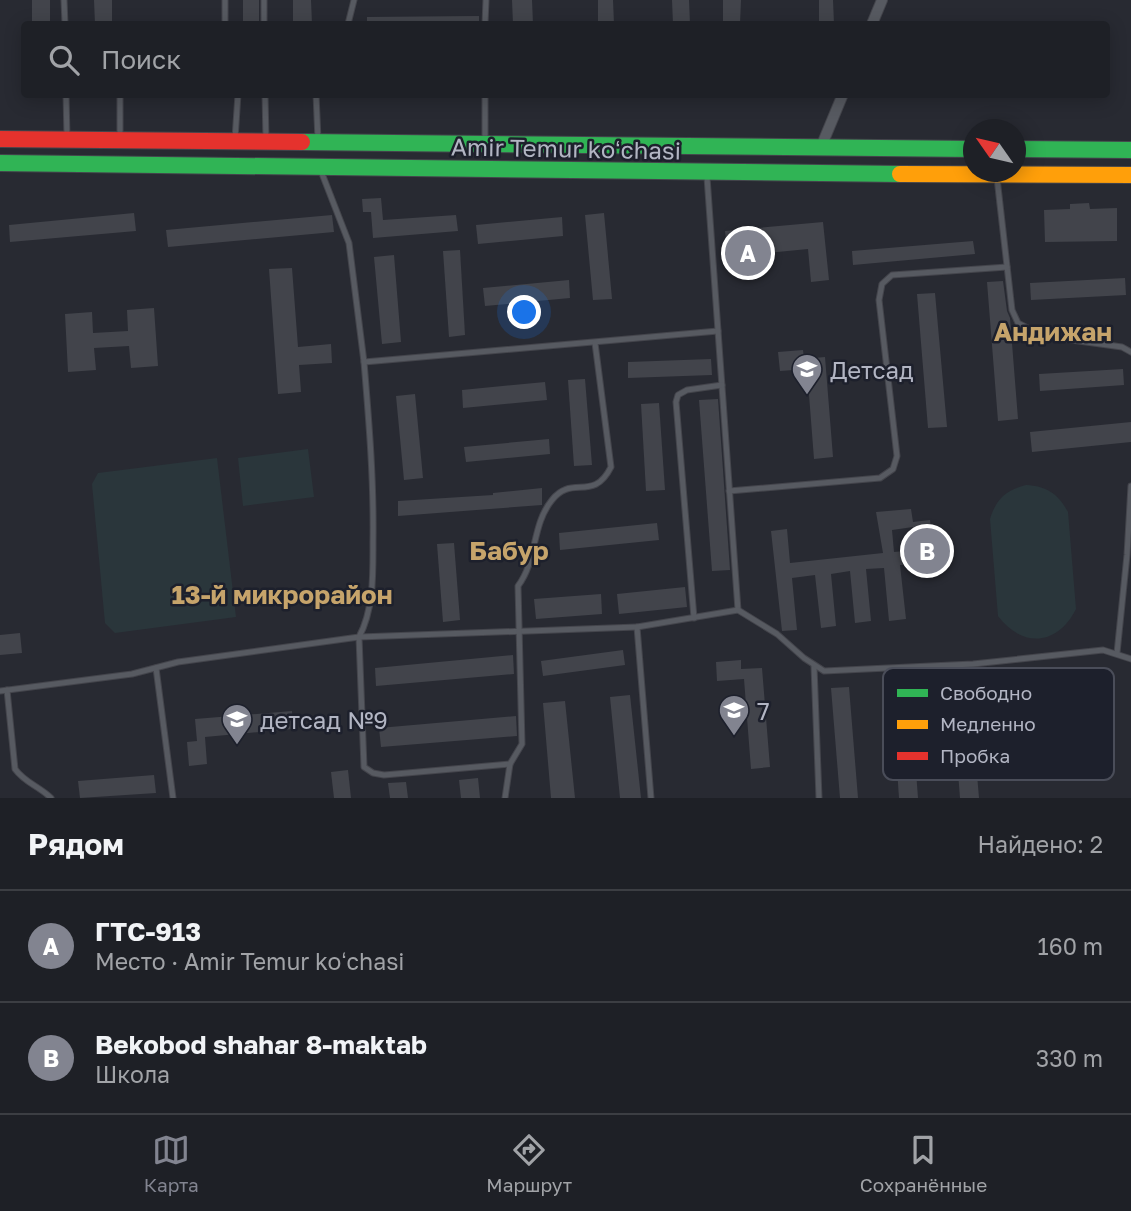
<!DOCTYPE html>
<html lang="ru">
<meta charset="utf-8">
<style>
body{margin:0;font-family:"Golos Text",sans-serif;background:#2b2d32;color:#f1f3f6}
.compass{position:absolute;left:963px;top:119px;width:63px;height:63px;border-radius:50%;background:#1e2026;box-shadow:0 4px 18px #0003;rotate:304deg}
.you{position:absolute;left:525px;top:313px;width:24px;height:24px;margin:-18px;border:5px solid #fff;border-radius:50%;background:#1a73e8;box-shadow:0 0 0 10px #1a73e833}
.badge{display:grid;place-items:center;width:46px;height:46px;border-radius:50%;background:#828490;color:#fff;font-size:23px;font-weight:700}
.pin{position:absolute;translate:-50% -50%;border:4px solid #fff;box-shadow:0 2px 7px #0006}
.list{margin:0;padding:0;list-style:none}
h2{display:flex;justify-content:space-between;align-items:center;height:91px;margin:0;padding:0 28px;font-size:30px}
h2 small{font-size:23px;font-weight:400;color:#a1a3a7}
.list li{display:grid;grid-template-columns:46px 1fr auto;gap:21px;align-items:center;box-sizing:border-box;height:112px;padding:0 28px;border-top:2px solid #3c3e43}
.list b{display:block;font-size:26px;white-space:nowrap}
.list p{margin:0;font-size:23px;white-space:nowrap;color:#a1a3a7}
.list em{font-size:23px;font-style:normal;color:#a1a3a7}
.icon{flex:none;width:38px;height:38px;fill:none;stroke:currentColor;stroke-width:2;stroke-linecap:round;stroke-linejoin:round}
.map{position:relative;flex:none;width:1131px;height:798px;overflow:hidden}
.search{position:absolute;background:#1e2026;box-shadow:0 4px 18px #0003;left:21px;right:21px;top:21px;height:77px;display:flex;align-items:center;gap:18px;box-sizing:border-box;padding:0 24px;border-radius:7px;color:#a1a3a7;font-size:26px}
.sheet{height:315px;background:#1e2026}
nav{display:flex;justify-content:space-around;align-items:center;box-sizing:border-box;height:98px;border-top:2px solid #3c3e43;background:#1e2026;font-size:19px;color:#a1a3a7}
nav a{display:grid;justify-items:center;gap:4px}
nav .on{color:#828490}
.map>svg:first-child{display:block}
.green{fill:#2a363b}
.building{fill:#42444b;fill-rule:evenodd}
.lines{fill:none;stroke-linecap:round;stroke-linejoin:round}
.lane-casing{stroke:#44454c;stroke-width:7}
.street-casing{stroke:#44454c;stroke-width:12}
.fast-casing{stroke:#44454c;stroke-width:18}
.slow-casing{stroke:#44454c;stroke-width:18}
.jam-casing{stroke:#44454c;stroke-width:18}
.lane{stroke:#575a61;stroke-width:5}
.street{stroke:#575a61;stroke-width:10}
.fast{stroke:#30b455;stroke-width:16}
.slow{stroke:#ff9f0a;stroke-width:16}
.jam{stroke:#e5322d;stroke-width:16}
.labels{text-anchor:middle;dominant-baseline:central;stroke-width:5;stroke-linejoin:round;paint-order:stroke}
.street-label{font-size:24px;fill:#b2b5c3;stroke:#1d202c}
.poi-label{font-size:24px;fill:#b2b5c3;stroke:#1d202c;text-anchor:start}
.neighbourhood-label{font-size:26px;font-weight:bold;fill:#c6a46b;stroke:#1d202c}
.key{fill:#1d202c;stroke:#4a4d59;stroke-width:2}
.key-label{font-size:19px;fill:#b2b5c3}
</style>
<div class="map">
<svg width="1131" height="798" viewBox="0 0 1131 798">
<rect width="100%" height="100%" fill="#282a32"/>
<g class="green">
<polygon points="308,449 314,497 243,506 238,458"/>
<polygon points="217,458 236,617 115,633 105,623 92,484 98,473"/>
<path d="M1026 485C1047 486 1058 494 1068 512L1076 609C1058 645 1023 649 998 616L990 519C996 499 1006 490 1026 485Z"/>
</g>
<g class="building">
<rect x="32" y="0" width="18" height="24"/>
<polygon points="94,0 112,0 112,24 95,24"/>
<rect x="243" y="0" width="16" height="24"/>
<polygon points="293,0 311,0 312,24 293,24"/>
<polygon points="512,0 532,0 533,24 513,24"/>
<polygon points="598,0 613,0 614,24 598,24"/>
<polygon points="672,0 689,0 690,24 673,24"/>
<polygon points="723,0 741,0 740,24 723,24"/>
<polygon points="819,0 833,0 834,24 819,24"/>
<polygon points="479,16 479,24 367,24 367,17"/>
<polygon points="381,198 383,220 456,215 458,231 373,238 371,212 363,212 362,199"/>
<polygon points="1089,203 1090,209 1117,208 1117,241 1045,242 1044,210 1070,209 1070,204"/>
<polygon points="134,213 136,231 10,242 9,225"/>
<polygon points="604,213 612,299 593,300 585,215"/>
<polygon points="332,215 334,232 168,247 166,230"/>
<polygon points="562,217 563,236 478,244 476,225"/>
<polygon points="823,222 829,280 811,282 808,249 728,257 725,231"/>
<polygon points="973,241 975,254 853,265 852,251"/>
<polygon points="460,250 465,335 449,337 443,251"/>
<polygon points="394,255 401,342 382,344 374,257"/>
<polygon points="292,268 298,347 331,344 332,363 299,365 301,392 278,394 269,269"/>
<polygon points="1125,278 1126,295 1031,300 1030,283"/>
<polygon points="569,280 570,298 485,306 483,288"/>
<polygon points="1003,281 1007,311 1010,318 1018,419 998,421 987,282"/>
<polygon points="935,293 947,427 928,428 917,294"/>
<polygon points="154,308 158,366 131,368 129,346 94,348 96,370 68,372 65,314 92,312 93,333 128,331 127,310"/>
<polygon points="803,350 804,359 825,357 833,457 814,459 807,369 780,371 778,352"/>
<polygon points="711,359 712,375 628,378 628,362"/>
<polygon points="1123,369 1124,385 1040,391 1039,374"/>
<polygon points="585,379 592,465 574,466 568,380"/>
<polygon points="545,382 547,400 463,408 462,390"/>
<polygon points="415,394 423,478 404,480 396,396"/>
<polygon points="718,399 730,570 712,571 699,400"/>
<polygon points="659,403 665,490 646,491 641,404"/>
<polygon points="1131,422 1131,442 1032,452 1030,432"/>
<polygon points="549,439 550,454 466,462 464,447"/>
<polygon points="542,488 542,505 398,516 398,501 493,495 493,493"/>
<path d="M911 509 913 522 930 520 935 563 900 565 906 619 889 621 884 568 866 569 871 621 855 623 850 571 831 574 836 626 821 628 815 575 792 578 797 630 782 631 771 531 787 529 790 563 883 553 876 512ZM913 527 915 550 894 552 892 530Z"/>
<polygon points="657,523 659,540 560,550 559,533"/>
<polygon points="454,543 460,620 443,622 437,544"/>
<polygon points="685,587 687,607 619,614 617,594"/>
<polygon points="601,594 602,614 536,619 534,599"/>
<polygon points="20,633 22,653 0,655 0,635"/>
<polygon points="623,650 625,665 543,676 541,661"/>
<polygon points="513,655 514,674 376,686 375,668"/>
<polygon points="741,660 741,669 762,668 770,767 751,769 744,679 717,681 716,662"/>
<polygon points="909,678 918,798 899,798 891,680"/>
<polygon points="849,687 858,798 840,798 831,688"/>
<polygon points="970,691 979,798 960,798 952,693"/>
<polygon points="630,695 641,798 620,798 610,697"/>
<polygon points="565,701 575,798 551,798 543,703"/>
<polygon points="292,711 293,729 205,737 207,764 189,766 187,742 197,741 195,719"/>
<polygon points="516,716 517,736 381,747 379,728"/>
<polygon points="348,770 351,798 334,798 331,772"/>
<polygon points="154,775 156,793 80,798 78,781"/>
<polygon points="478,778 480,798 461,798 459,780"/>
<polygon points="406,782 408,798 390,798 388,783"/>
</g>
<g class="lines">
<g class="lane-casing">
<g id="lane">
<polyline points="64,0 65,24"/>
<polyline points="225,0 225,24"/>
<polyline points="264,0 264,24"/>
<polyline points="348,24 354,0"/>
<polyline points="485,24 486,0"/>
<polyline points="66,94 67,137"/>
<polyline points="265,94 266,140"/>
<polyline points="316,94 318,140"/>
<polyline points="120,137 120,94"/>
<polyline points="235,139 238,94"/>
<polyline points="485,140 485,94"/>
<polyline points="321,171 349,243 364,362 718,331"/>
<polyline points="707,177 738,610"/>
<polyline points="997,178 1012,310 1018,323 1043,336 1122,347 1131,352"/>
<polyline points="729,491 880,478 893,469 897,456 879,300 882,284 892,275 1007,267"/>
<polyline points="694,618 676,402 678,395 687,390 722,385"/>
<polyline points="1117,653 1127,555 1131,486"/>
<polyline points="814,666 819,798"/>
<polyline points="156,668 173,798"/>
<path d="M7 690 15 769C25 783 39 786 51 798"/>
<path d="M0 691 132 674 178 662 359 637C374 609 373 573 373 542 374 481 369 422 364 362"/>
<polyline points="510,764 384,775 373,773 364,767 359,637 637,627"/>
<path d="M505 798 510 764 522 744 518 586C538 559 531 526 552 500 572 474 593 503 611 467L595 343"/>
<polyline points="651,798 637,627 738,610 777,634 804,658 824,671 973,664 1103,650 1131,659"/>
</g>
</g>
<g class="street-casing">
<g id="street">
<polyline points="872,24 882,0"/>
<polyline points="821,147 843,94"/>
</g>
</g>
<g class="fast-casing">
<g id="fast">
<polyline points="302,142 974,149"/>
<polyline points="1016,149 1131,150"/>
<polyline points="0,163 900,174"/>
</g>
</g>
<g class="slow-casing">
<polyline id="slow" points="900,174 1131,175"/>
</g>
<g class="jam-casing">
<polyline id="jam" points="0,139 302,142"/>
</g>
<use href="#lane" class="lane"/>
<use href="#street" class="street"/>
<use href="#fast" class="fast"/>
<use href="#slow" class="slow"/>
<use href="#jam" class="jam"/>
</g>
<defs>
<g id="school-pin" transform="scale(1.575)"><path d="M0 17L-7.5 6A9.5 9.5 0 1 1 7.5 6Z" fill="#828490" stroke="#1d202c"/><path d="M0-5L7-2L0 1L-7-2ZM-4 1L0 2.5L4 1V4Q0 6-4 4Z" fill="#fff"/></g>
</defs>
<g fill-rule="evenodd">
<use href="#school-pin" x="807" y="369"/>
<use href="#school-pin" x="734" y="710"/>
<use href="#school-pin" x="237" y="719"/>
</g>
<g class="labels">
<g class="street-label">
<text transform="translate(566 148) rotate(1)">Amir Temur koʻchasi</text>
</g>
<g class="poi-label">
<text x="830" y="369">Детсад</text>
<text x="757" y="710">7</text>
<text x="260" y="719">детсад №9</text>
</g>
<g class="neighbourhood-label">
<text x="1053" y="331">Андижан</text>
<text x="509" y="550">Бабур</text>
<text x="282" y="594">13-й микрорайон</text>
</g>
</g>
<rect x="883" y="668" width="231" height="112" rx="10" class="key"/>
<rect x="897" y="689" width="31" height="8" fill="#30b455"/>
<rect x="897" y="720" width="31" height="9" fill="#ff9f0a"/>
<rect x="897" y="752" width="31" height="8" fill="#e5322d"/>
<g class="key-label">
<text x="940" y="700">Свободно</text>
<text x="940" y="731">Медленно</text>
<text x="940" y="763">Пробка</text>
</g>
</svg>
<svg class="compass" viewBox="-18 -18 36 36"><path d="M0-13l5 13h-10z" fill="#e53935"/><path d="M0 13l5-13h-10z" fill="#a1a3a7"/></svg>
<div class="you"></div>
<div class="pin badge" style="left:748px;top:253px">A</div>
<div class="pin badge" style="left:927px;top:551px">B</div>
<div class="search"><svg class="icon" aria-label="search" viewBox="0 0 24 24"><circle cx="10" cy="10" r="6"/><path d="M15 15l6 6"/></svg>Поиск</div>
</div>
<section class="sheet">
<h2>Рядом<small>Найдено: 2</small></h2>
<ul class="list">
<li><span class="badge">A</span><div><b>ГТС-913</b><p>Место · Amir Temur koʻchasi</p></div><em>160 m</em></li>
<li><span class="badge">B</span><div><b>Bekobod shahar 8-maktab</b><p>Школа</p></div><em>330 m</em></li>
</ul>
</section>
<nav>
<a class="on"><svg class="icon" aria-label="map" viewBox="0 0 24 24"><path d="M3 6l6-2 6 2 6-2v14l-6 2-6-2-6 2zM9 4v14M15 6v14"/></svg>Карта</a>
<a><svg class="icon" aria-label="directions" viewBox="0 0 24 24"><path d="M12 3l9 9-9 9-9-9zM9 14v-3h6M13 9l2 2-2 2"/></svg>Маршрут</a>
<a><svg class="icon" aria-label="saved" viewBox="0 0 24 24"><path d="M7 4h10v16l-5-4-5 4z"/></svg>Сохранённые</a>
</nav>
